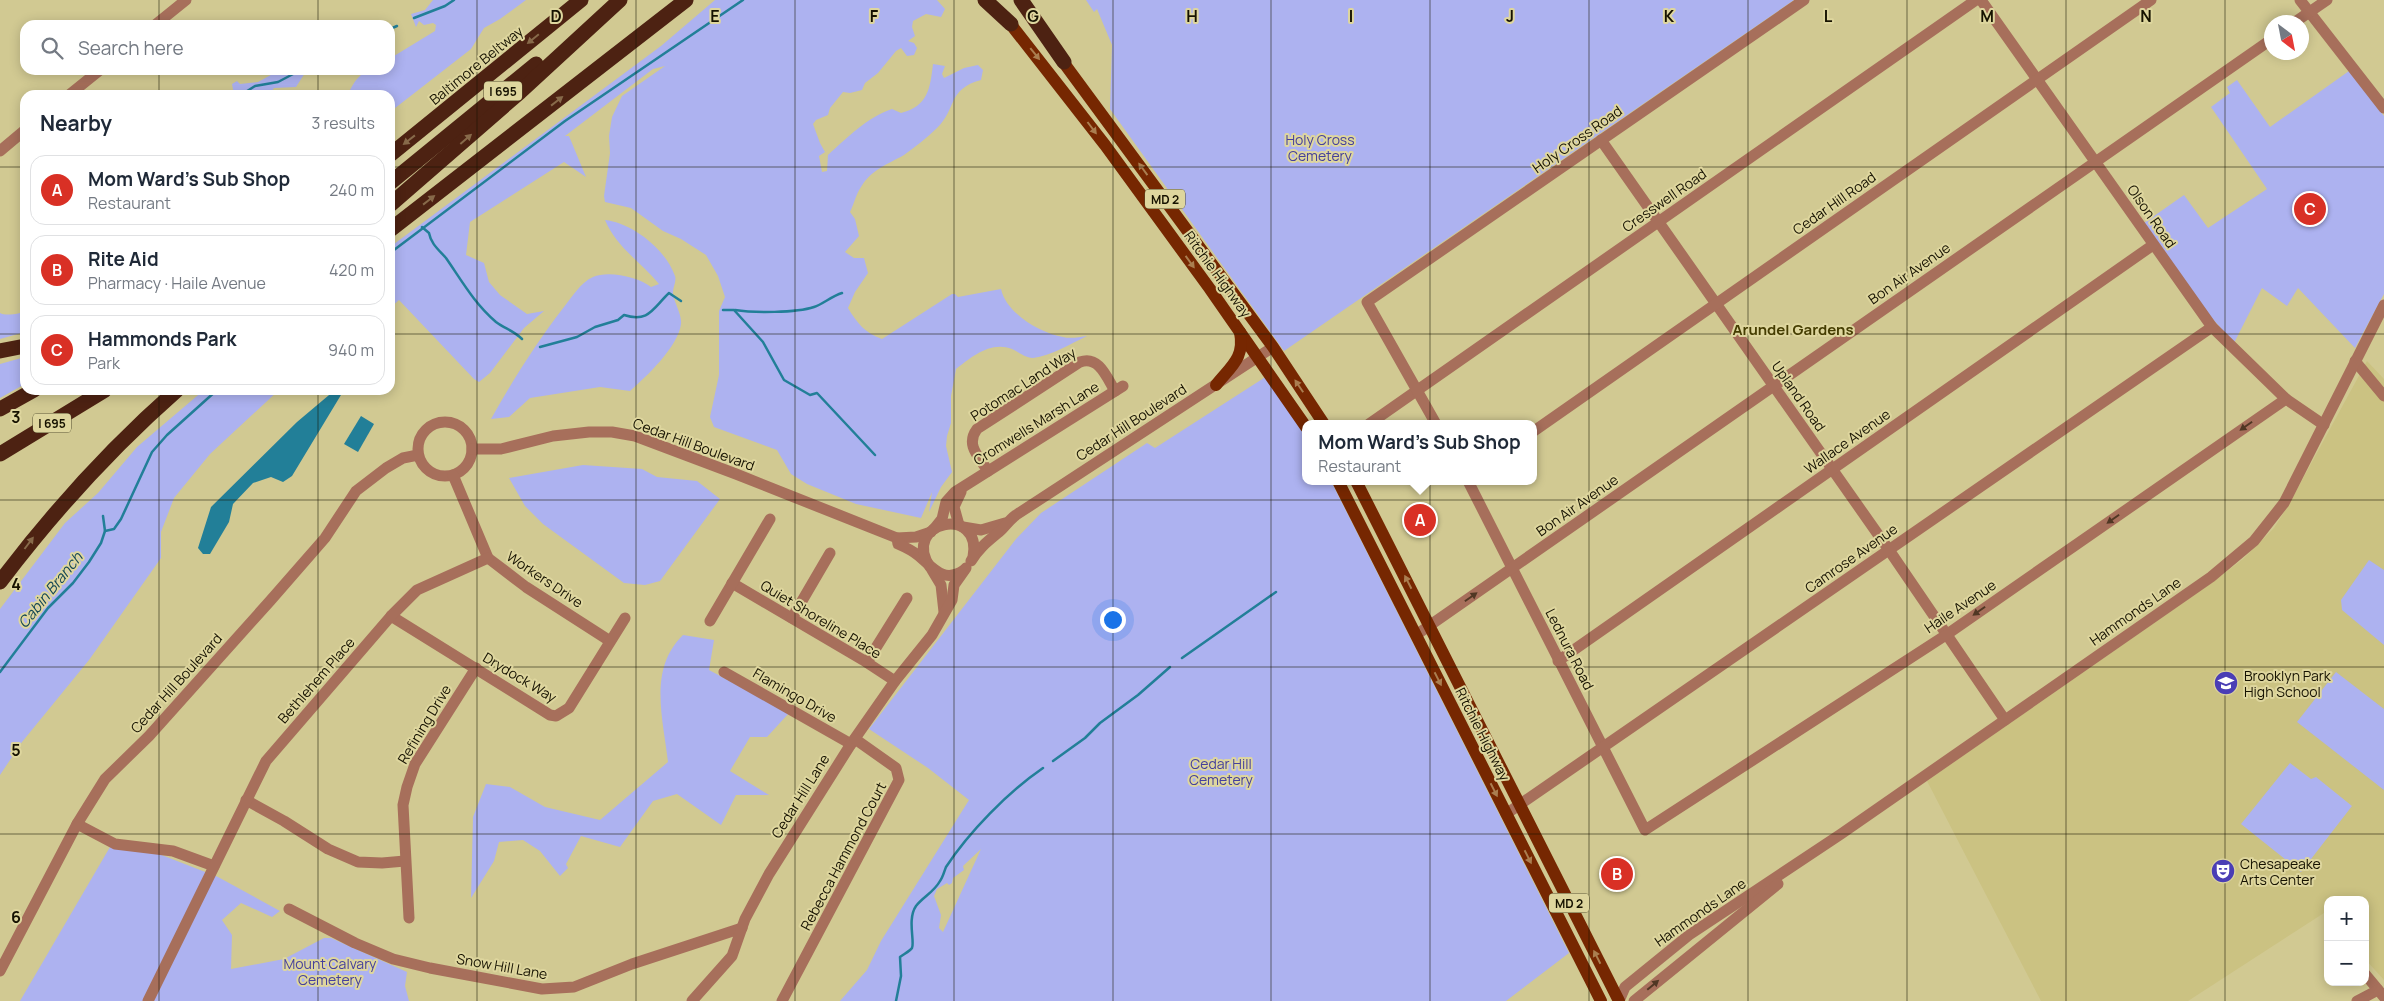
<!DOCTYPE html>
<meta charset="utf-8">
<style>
body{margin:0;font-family:Manrope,sans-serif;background:#f2f2f3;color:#1f2937}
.controls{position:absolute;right:15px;bottom:15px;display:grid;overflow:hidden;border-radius:10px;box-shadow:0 2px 12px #0003}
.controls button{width:45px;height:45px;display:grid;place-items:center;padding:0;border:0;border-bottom:1px solid #e0e1e3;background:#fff;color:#1f2937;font:25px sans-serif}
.compass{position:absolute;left:2264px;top:15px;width:45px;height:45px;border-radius:50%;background:#fff;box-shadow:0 2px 12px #0003;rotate:148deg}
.you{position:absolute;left:1112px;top:619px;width:18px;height:18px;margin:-12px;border:4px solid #fff;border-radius:50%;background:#1a73e8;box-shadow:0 0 0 8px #1a73e833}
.badge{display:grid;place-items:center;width:32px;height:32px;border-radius:50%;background:#d93025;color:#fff;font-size:16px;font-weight:700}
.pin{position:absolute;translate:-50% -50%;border:2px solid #fff;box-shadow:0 1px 5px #0006}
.popup{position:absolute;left:1302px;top:420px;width:235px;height:65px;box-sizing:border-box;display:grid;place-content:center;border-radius:10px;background:#fff;filter:drop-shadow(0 1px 4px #0005);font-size:16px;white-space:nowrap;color:#747a83}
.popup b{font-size:19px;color:#1f2937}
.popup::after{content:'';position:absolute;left:50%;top:100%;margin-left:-10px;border:10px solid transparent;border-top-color:#fff}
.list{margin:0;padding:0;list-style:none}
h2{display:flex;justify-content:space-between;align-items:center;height:65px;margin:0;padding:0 20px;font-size:21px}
h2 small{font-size:16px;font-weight:400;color:#747a83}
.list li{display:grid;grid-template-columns:32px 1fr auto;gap:15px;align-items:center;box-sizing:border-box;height:70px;margin:0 10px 10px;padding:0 10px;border:1px solid #e0e1e3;border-radius:15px}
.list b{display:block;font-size:19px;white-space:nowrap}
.list p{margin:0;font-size:16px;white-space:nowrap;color:#747a83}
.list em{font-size:16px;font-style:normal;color:#747a83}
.icon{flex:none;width:28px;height:28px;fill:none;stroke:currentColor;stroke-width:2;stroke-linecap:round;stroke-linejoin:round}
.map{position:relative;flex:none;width:2384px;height:1001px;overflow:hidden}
.search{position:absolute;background:#fff;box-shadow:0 2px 12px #0003;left:20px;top:20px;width:375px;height:55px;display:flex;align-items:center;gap:12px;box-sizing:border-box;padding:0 18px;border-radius:15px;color:#747a83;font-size:19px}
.panel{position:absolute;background:#fff;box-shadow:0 2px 12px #0003;left:20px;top:90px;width:375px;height:305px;border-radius:15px}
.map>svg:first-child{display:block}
.built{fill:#cbc282}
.green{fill:#adb2f0;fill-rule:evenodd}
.water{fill:#227f98}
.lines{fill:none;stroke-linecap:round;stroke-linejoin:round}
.stream{stroke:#227f98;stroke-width:2.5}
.minor{stroke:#a76f5b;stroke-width:11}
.major{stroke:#762701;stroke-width:12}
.highway{stroke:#4d2212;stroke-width:15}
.oneway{fill:#876a4a}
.oneway2{fill:#aa7e50}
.oneway3{fill:#503724}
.grid{fill:none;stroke:#161200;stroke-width:1;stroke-opacity:0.55}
.labels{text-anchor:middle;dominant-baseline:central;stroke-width:4;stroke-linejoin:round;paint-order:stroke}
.shield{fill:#ded69e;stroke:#524d2f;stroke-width:1}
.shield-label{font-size:12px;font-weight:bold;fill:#161200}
.street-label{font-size:14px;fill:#161200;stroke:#ded69e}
.park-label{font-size:14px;fill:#45409c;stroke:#ded69e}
.poi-label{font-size:14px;fill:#161200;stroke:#ded69e;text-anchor:start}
.neighbourhood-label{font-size:15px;font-weight:bold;fill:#453d02;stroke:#ded69e}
.water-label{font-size:15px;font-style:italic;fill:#134654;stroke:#ded69e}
.grid-label{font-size:16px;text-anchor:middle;font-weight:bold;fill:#161200;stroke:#ded69e;stroke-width:4;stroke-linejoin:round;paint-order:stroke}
</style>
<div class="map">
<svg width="2384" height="1001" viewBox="0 0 2384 1001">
<rect width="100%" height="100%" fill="#d1c992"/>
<polygon class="built" points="2367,361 2384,379 2384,980 2365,959 2365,900 2328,900 2328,916 2324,913 2188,1001 2041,1001 1927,781 2210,584 2243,559 2274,528 2288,506"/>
<g class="green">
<path d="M433 0H526L500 19 484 28 471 49 390 112V95H333L349 92C360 70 367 70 390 70V64L394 56 435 31 436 25 433 23 424 25 419 21 416 27 411 14 425 10Z"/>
<path d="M715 0H937L945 9 941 17 926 14 913 21 912 27 915 36 908 41 914 43 917 48 914 55 907 56 901 48 896 51 878 73 865 83 862 90 850 93 843 92 830 108 828 115 816 120 813 124 820 143 825 152 819 156 822 172 827 171 828 155C848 137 866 118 892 109L901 113C928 106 930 89 933 64L945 66 942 74 944 78 964 68 978 65 983 70 981 80C947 89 957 109 937 128 927 138 915 147 904 155 888 164 871 170 861 187 856 194 854 204 850 212L855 219 859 236 845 252 854 258H864L868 273 855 292 848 308C857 323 865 333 882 339L952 294H955L958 297 1001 289C1006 313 1040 333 1063 337 1070 339 1080 337 1087 336 1070 344 1051 356 1033 358 1025 358 1019 352 1012 349 990 341 972 357 956 369L951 396V423L947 436 946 446 952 472 941 487 929 512 932 492 921 518 856 504 807 484 791 474 777 450 714 427 710 417 719 375V311L725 297 718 276 706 255 681 239 663 231 631 208 605 202 604 196 610 153 609 136 612 117 622 96 665 66 653 69 565 136H569L586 177 564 162 470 222 466 255 484 263 489 282 500 295 527 314 544 311 524 328 490 373 479 382 474 379 399 300 390 308V247L661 46Z"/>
<polygon points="1086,0 1794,0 1284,351 1110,109 1112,45 1097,9 1094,12"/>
<polygon points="280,70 305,70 305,73 296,87 274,88 269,95 234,95 232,84 237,81 240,84 258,82"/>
<polygon points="2349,71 2384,116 2384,294 2355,348 2298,288 2287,306 2262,288 2234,343 2211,317 2144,223 2184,195 2208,228 2267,189 2211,107 2230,93 2227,87 2237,80 2270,127"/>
<path d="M605 220C633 223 666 250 675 276 677 282 672 288 673 295 675 304 682 315 681 324 678 347 646 377 630 391L600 387 530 398 509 417 491 419C513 380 536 343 564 307 572 297 581 282 593 277 608 270 639 277 651 287L659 284C641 262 617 248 605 220Z"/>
<path d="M25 311V332L0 339V313C5 316 21 314 25 311Z"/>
<polygon points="25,357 25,384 0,398 0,364"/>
<path d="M1267 376 1306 438V481H1331L1569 953 1506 1001H840L867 970 881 941 969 800 928 768 869 729 1016 539 1041 513 1147 443 1155 448ZM981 849 943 932 939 928 941 915 934 896 937 889 947 883 949 885 952 883 953 878 964 870 963 866Z"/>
<polygon points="204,390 279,390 210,454 174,498 161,532 161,558 89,660 22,742 0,775 0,609 65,523 98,493 137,447"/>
<polygon points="583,465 642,469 657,477 697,481 720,499 660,581 645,585 624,583 543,524 525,506 509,478"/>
<polygon points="2369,560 2384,570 2384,645 2342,610 2341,600"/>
<path d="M683 635 714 640 709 670 789 713 767 737H750L730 771 769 795H736L721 825 677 794 653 801 620 847 581 836 566 864 568 868 560 876 540 851 523 840 499 842 494 861 471 898 473 817 486 784 510 787 545 807 600 820 668 762C663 718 648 669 683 635Z"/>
<polygon points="2336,672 2384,709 2384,790 2297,722"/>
<polygon points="2290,763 2311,779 2316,777 2352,806 2301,872 2241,824"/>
<polygon points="110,847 154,852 218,877 280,911 272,917 241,903 222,920 232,935 231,969 284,959 324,938 331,938 407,972 405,986 409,1001 20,1001"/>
</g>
<g class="water">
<polygon points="335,390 344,390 292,476 283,482 271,477 253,483 233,504 229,522 210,554 203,554 198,548 211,507 297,422"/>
<polygon points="361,416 374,424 358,452 344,444"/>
</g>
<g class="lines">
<g class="stream">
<polyline points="414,18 445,6 454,0"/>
<polyline points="390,29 397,26"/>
<polyline points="241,95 255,86 278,82 295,73"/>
<path d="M422 227 429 233C431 244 439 250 446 258 462 281 474 303 496 322 505 329 513 330 522 339"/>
<polyline points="390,253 565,121 743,0"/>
<polyline points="723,310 734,310 763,342 784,380 810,395 817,393 875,455"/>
<path d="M735 310C753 313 796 313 814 307 823 304 832 296 842 293"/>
<path d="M540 347 577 337 595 327 618 320 624 315C649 323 653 308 669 293L681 301"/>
<polyline points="105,531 114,529 121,519 152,452 167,435 217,390"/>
<polyline points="1182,658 1276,592"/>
<polyline points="0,672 48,608 73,583 89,562 101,543 105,531 103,516"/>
<polyline points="1053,761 1085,738 1100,723 1138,695 1170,667"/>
<path d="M896 1001 901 976 900 957C904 954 910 951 912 948 915 942 907 919 916 906 923 897 934 892 940 881 943 877 944 872 946 867 969 832 1008 792 1043 768"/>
</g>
<g class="minor">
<polyline points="1981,0 2212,327 2286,399 2324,425"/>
<polyline points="2300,0 2384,108"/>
<polyline points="2295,22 2327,0"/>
<polyline points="155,25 186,0"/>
<polyline points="69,95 100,70"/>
<polyline points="1601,140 1889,550 2005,720"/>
<polyline points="0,151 25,130"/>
<polyline points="2355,361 2384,396"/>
<circle cx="445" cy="449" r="27"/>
<polyline points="1369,424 1976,0"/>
<polyline points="1436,424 1367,302 1804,0"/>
<polyline points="1534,431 2151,0"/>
<polyline points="472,449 501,449 553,436 589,432 612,432 635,436 736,474 897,538 916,537 931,532"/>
<path d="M988 471C979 457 965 445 977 429L1080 362C1099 355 1107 378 1115 391"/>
<polyline points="453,475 488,558 526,587 610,641"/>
<polyline points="1468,481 1645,830 1946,635 2286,399"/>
<polyline points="959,525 954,507 961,492"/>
<polyline points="963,527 981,530 1005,523"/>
<polyline points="934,529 942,519 946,502 955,492 1123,386"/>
<path d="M897 538 898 544C905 547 913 551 919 556 933 568 944 584 964 570"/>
<path d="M971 561C979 548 987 542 999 532 1004 528 1008 521 1016 515L1273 347"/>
<path d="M930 567C900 521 983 504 973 557"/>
<polyline points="932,570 941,585 944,612"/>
<polyline points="732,583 863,660 895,681"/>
<polyline points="391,616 550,715 556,716 569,708 625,618"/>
<polyline points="792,618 830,553"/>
<polyline points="710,621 770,519"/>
<polyline points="1416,635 2272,39"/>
<polyline points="1558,661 2153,245"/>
<polyline points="867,662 907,598"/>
<polyline points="724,672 851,744"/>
<polyline points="246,800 284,821 328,849 358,862 382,863 405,861"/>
<polyline points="1506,814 2212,327"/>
<polyline points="77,824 115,844 173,851 214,866"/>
<polyline points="289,909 355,943 393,959 430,968 542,989 574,987 632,964 742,928"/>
<polyline points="409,918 403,805 407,787 415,764 476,668"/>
<polyline points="0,971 77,824 105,779 149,736 270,601 325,538 356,491 386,468 403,458 418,455"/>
<polyline points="2365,974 2384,997"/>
<polyline points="148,1001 266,761 391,616 417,590 488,558"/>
<polyline points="692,1001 732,956 745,919 769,874 851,744 895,681 932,635 952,600 954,585 966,568"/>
<polyline points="782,1001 899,780 896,768 855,739"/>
<polyline points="1619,1001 1625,987 1689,935 1841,834 2211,577 2254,541 2284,503 2384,305"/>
<polyline points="1634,1001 1778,884"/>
<polyline points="2357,1001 2378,990"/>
</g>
<g class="major">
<polyline points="1005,17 1105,145 1210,289 1306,427"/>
<polyline points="1058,55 1273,347 1324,424"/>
<path d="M1216 385C1231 366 1245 358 1240 332"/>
<polyline points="1338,481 1601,1001"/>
<polyline points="1356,481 1619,1001"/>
</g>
<g class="highway">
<polyline points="985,0 1011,24"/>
<polyline points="1021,0 1064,62"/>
<polyline points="390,155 581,0"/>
<polyline points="390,183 536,64"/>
<polyline points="390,205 520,92 620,0"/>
<polyline points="390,230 686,0"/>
<polyline points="0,351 25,346"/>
<polyline points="0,409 34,390"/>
<polyline points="0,454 105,390"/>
<path d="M0 582C53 512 111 448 177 390"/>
</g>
</g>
<defs><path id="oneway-solid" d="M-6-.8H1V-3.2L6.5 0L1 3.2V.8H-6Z" transform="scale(1.25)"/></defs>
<g class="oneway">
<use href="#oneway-solid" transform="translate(533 39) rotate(141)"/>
<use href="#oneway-solid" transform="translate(557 101) rotate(-38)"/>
<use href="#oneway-solid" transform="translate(466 139) rotate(-41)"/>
<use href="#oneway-solid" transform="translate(409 140) rotate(142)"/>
<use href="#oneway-solid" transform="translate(429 200) rotate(-38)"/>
<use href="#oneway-solid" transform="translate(29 543) rotate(-53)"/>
</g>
<g class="oneway2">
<use href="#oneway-solid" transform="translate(1035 54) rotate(51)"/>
<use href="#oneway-solid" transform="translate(1092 128) rotate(53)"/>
<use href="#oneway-solid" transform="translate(1143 169) rotate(-126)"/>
<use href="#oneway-solid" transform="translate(1190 262) rotate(54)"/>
<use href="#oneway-solid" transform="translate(1299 386) rotate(-124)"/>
<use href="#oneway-solid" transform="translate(1408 582) rotate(-117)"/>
<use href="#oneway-solid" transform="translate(1438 679) rotate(63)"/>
<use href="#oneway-solid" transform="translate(1494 790) rotate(63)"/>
<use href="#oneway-solid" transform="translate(1528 857) rotate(63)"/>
<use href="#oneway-solid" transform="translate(1597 957) rotate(-117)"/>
</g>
<g class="oneway3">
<use href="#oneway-solid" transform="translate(2246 426) rotate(145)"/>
<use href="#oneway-solid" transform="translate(2113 519) rotate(145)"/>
<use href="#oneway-solid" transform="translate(1471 597) rotate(-35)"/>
<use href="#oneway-solid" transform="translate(1979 611) rotate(145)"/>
<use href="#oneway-solid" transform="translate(1653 985) rotate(-40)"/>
</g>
<path class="grid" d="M159 0V25M318 0V25M477 0V1001M636 0V1001M795 0V1001M954 0V1001M1113 0V1001M1271 0V1001M1430 0V1001M1589 0V1001M1748 0V1001M1907 0V1001M2066 0V1001M2225 0V1001M159 70V95M318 70V95M0 167H25M390 167H2384M0 334H25M390 334H2384M159 390V1001M318 390V1001M0 500H2384M0 667H2384M0 834H2384"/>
<defs>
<g id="school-disc" transform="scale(1.25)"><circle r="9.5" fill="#4a3eb5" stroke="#ded69e"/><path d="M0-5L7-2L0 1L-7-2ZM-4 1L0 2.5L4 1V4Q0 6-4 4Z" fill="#fff"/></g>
<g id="theatre-disc" transform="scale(1.25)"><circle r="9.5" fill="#4a3eb5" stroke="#ded69e"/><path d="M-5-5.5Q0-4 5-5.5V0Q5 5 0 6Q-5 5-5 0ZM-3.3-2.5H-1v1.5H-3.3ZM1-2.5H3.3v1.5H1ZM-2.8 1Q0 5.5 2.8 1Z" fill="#fff"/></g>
</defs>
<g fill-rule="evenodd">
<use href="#school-disc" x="2226" y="683"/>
<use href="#theatre-disc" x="2223" y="871"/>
</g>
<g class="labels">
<g class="shield">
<rect x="484" y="81.5" width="38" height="19" rx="4"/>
<rect x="1145" y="189.5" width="40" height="19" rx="4"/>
<rect x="33" y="413.5" width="38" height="19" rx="4"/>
<rect x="1549" y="893.5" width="40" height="19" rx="4"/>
</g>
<g class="shield-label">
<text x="503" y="91">I 695</text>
<text x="1165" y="199">MD 2</text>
<text x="52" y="423">I 695</text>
<text x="1569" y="903">MD 2</text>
</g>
<g class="street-label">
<text transform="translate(476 65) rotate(-39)">Baltimore Beltway</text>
<text transform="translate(1577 139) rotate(-35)">Holy Cross Road</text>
<text transform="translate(1664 200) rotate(-35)">Cresswell Road</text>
<text transform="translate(1834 203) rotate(-35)">Cedar Hill Road</text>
<text transform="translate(2152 216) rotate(55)">Olson Road</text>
<text transform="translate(1909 273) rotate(-35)">Bon Air Avenue</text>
<text transform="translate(1218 274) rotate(54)">Ritchie Highway</text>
<text transform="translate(1023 384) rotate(-33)">Potomac Land Way</text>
<text transform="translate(1799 396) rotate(55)">Upland Road</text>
<text transform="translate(1131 422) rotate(-33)">Cedar Hill Boulevard</text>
<text transform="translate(1036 423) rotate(-32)">Cromwells Marsh Lane</text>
<text transform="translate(1847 441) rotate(-35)">Wallace Avenue</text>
<text transform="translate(694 444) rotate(20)">Cedar Hill Boulevard</text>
<text transform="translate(1577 505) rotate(-35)">Bon Air Avenue</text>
<text transform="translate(1851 558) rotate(-35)">Camrose Avenue</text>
<text transform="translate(545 579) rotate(34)">Workers Drive</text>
<text transform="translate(1960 606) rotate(-34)">Haile Avenue</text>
<text transform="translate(2135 611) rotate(-35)">Hammonds Lane</text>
<text transform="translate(821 619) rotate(31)">Quiet Shoreline Place</text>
<text transform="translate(1570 649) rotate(63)">Lednura Road</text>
<text transform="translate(520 677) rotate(31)">Drydock Way</text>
<text transform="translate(316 680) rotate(-49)">Bethlehem Place</text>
<text transform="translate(176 683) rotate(-48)">Cedar Hill Boulevard</text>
<text transform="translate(795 695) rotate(30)">Flamingo Drive</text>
<text transform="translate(424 724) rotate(-59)">Refining Drive</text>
<text transform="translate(1483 734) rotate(63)">Ritchie Highway</text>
<text transform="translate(800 796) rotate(-58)">Cedar Hill Lane</text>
<text transform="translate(843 856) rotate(-62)">Rebecca Hammond Court</text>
<text transform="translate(1700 912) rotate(-35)">Hammonds Lane</text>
<text transform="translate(502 966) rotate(10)">Snow Hill Lane</text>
</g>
<g class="park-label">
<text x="1320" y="139">Holy Cross<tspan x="1320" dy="16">Cemetery</tspan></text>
<text x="1221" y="763">Cedar Hill<tspan x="1221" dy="16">Cemetery</tspan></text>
<text x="330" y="963">Mount Calvary<tspan x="330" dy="16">Cemetery</tspan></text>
</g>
<g class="poi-label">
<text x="2244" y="675">Brooklyn Park<tspan x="2244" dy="16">High School</tspan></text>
<text x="2240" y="863">Chesapeake<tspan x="2240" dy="16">Arts Center</tspan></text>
</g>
<g class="neighbourhood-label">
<text x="1793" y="329">Arundel Gardens</text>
</g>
<g class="water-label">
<text transform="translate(50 590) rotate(-51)">Cabin Branch</text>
</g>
</g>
<g class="grid-label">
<text x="556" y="22">D</text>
<text x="715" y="22">E</text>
<text x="874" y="22">F</text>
<text x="1033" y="22">G</text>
<text x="1192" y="22">H</text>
<text x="1351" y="22">I</text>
<text x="1510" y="22">J</text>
<text x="1669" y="22">K</text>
<text x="1828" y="22">L</text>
<text x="1987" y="22">M</text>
<text x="2146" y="22">N</text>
<text x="16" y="423">3</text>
<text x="16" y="590">4</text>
<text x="16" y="756">5</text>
<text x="16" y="923">6</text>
</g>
</svg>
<div class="controls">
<button>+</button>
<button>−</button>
</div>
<svg class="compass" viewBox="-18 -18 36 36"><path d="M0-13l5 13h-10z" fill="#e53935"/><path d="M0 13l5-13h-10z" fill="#747a83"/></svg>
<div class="you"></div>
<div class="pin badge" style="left:1420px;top:520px">A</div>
<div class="popup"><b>Mom Ward's Sub Shop</b>Restaurant</div>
<div class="pin badge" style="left:1617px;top:874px">B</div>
<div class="pin badge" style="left:2310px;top:209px">C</div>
<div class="search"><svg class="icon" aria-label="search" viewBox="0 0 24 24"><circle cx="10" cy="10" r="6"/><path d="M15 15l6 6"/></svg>Search here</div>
<section class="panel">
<h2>Nearby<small>3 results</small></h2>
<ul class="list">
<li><span class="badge">A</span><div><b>Mom Ward's Sub Shop</b><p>Restaurant</p></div><em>240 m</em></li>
<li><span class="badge">B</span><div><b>Rite Aid</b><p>Pharmacy · Haile Avenue</p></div><em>420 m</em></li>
<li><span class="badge">C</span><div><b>Hammonds Park</b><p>Park</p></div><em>940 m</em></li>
</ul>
</section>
</div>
